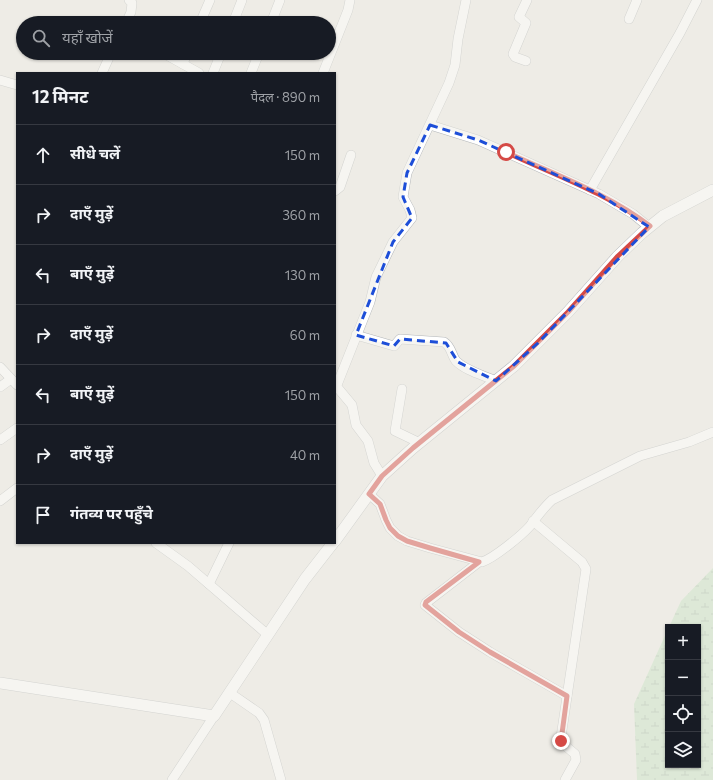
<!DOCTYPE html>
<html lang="hi">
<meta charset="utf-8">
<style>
body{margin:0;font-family:Commissioner,"Noto Sans Devanagari",sans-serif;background:#20242c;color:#f1f3f6}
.controls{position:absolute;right:12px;bottom:12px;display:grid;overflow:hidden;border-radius:0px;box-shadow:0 1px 3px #0004}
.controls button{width:36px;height:36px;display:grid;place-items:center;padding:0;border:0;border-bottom:1px solid #363941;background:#171b24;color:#f1f3f6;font:20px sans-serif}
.stop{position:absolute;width:12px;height:12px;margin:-9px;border:3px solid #d54a46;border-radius:50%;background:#fff}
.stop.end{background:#d54a46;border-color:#fff;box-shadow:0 1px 4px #0008}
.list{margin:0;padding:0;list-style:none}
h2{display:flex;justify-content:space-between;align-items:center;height:52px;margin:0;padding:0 16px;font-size:17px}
h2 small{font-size:13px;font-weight:400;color:#9ea1a6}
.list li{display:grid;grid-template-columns:26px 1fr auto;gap:12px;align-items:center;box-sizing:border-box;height:60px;padding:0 16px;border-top:1px solid #363941}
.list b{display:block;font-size:15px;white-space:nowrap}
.list em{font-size:13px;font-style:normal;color:#9ea1a6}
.icon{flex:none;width:22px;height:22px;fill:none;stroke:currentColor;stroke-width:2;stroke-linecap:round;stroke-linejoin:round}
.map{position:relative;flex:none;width:713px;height:780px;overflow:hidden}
.search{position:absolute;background:#171b24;box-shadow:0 1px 3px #0004;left:16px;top:16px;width:320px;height:44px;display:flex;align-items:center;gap:10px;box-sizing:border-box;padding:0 14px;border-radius:22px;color:#9ea1a6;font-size:15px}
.panel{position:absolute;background:#171b24;box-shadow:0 1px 3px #0004;left:16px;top:72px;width:320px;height:472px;border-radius:0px}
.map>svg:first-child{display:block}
.wetland{fill:url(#wetland-marsh)}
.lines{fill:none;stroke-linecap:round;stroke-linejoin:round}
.minor-casing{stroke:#b3b6b9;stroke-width:10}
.tertiary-casing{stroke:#b3b6b9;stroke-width:12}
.minor{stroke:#fff;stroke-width:9}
.tertiary{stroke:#fff;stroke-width:11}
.route{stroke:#d54a46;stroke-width:5}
.marked{fill:none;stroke:#1d4ed8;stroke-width:3;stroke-dasharray:8 5;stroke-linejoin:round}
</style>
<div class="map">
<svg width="713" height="780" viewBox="0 0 713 780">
<defs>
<pattern id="wetland-marsh" width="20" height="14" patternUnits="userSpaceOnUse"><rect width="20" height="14" fill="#c7e3c6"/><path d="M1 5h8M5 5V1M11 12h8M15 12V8" fill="none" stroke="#a5bba4"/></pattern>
</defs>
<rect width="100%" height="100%" fill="#eeece6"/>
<polygon class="wetland" points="713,568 713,780 637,780 634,704 668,629 668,765 698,765 698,627 669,627 681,601"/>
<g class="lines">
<g class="minor-casing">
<g id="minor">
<polyline points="629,19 637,0"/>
<polyline points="126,23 131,12 132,3 129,0"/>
<polyline points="200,23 210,0"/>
<polyline points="233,23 242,0"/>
<polyline points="271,23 280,0"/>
<polyline points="163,53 199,73"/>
<polyline points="526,61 515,57 513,54 526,23 519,17 527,0"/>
<polyline points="183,64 187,53"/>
<polyline points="102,73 111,53"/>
<polyline points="213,73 221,53"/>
<polyline points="251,73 259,53"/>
<polyline points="323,73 348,10 350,0"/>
<polyline points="0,80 17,85"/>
<polyline points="430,125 478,140 599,194 633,214 649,227"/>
<polyline points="590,190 680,33 697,0"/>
<polyline points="335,191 340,187 351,155"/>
<path d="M356 335 394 346 400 339 444 342C452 347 451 355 456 361 466 371 483 375 496 381"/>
<polyline points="0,367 17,385"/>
<polyline points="0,387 11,379"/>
<polyline points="402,389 395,431 420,443"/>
<polyline points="0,440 17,428"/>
<polyline points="382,476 374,463 368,441 356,425 352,405 337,387 337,385 370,302 376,277 393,242 412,218 410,210 403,197 407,173 449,83 455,65 458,39 466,0"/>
<path d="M369 494 380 504 386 520 390 528 398 536 407 541 430 548 482 562C494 558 521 536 530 526 537 517 543 508 552 500L640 456 689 442 713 432"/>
<polyline points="0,501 17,488"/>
<polyline points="533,521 582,562 586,569 561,737 562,743 575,754 576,760 565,780"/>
<polyline points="156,543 188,566 268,635"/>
<polyline points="479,562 426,603 425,605 459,632 490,652 567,696"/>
<polyline points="209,584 229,543"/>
<polyline points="230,693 259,713 264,720 281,780"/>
<polyline points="172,780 214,716"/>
</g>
</g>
<g class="tertiary-casing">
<g id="tertiary">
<polyline points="335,541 382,476 413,448 514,366 568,312 618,256 642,233 663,216 713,190"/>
<polyline points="0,683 214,716 305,579 333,543"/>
</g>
</g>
<use href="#minor" class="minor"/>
<use href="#tertiary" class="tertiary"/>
</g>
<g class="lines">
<path class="route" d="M506 152C555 175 607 193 650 226L618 256 568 312 514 366 413 448 382 476 369 494 380 504 386 520 390 528 398 536 407 541 430 548 479 562 426 602 425 605 459 632 490 652 567 696 561 741"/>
</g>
<path d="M0 0H713V780H0ZM430 125 478 140 599 194 649 227 538 343 496 381 458 362 446 343 400 339 394 346 356 335 393 242 412 218 403 197 407 173Z" fill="#eeece6" fill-opacity=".55" fill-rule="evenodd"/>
<path class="marked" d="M430 125 478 140 599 194 649 227 538 343 496 381 458 362 446 343 400 339 394 346 356 335 393 242 412 218 403 197 407 173Z"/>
</svg>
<div class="controls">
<button>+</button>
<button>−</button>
<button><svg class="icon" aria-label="locate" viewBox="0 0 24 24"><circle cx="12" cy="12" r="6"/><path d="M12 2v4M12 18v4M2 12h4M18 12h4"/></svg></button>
<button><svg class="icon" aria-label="layers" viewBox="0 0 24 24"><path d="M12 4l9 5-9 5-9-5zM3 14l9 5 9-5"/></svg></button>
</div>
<div class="stop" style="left:506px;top:152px"></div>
<div class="stop end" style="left:561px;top:741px"></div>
<div class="search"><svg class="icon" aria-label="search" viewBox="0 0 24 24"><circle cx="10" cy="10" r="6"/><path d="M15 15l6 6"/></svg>यहाँ खोजें</div>
<section class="panel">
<h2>12 मिनट<small>पैदल · 890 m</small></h2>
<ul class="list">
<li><svg class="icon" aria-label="ahead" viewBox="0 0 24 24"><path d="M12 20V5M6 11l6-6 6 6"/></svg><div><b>सीधे चलें</b></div><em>150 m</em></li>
<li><svg class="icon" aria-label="right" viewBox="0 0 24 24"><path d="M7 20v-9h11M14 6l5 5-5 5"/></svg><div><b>दाएँ मुड़ें</b></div><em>360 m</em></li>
<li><svg class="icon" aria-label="left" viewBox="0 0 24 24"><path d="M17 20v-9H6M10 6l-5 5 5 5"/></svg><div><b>बाएँ मुड़ें</b></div><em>130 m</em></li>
<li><svg class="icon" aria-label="right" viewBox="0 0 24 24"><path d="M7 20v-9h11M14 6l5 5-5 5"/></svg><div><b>दाएँ मुड़ें</b></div><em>60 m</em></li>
<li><svg class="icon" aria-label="left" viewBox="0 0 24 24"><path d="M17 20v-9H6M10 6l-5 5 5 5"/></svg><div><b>बाएँ मुड़ें</b></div><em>150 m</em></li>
<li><svg class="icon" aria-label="right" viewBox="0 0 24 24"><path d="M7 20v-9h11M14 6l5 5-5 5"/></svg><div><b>दाएँ मुड़ें</b></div><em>40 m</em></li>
<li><svg class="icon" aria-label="arrive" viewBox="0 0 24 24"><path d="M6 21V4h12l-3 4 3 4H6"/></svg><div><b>गंतव्य पर पहुँचे</b></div></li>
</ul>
</section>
</div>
